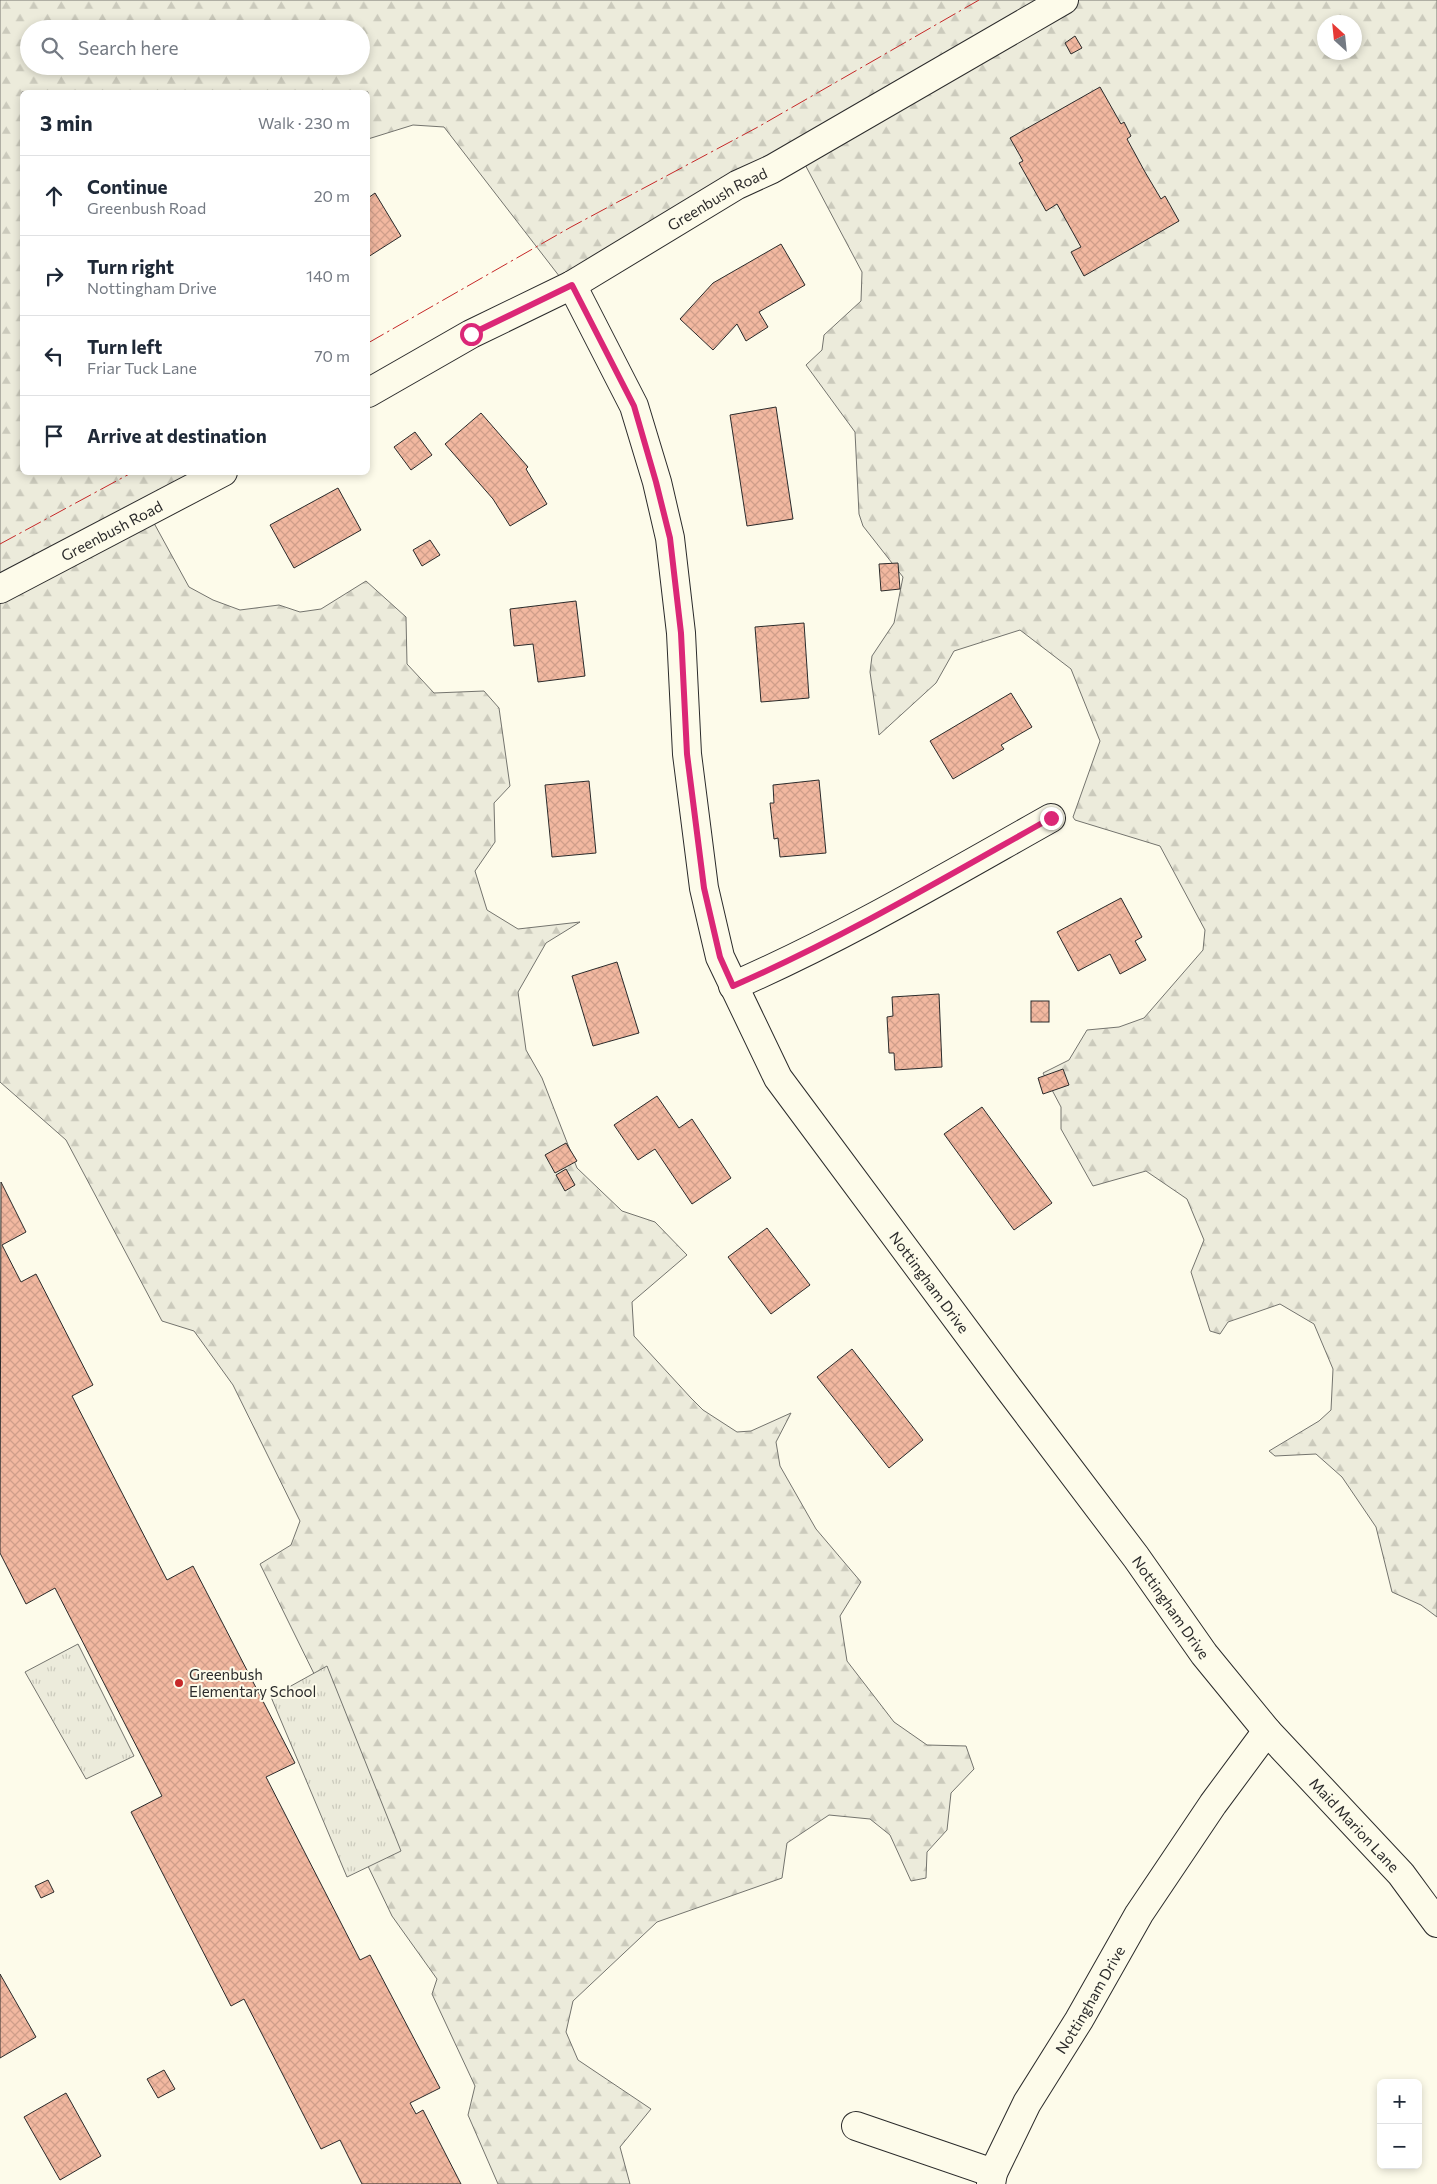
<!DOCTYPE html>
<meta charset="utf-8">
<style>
body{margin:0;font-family:Commissioner,sans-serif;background:#f6f6f7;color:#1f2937}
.controls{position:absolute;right:15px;bottom:15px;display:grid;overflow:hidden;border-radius:8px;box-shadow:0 2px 8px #0003}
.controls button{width:45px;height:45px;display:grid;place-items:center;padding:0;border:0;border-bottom:1px solid #e0e1e3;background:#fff;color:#1f2937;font:25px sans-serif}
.compass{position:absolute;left:1317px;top:15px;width:45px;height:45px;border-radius:50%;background:#fff;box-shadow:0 2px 8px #0003;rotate:333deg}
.stop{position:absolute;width:15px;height:15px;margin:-11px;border:4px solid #db2777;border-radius:50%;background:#fff}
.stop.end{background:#db2777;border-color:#fff;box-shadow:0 1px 5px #0008}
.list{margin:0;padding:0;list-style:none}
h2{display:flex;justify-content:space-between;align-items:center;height:65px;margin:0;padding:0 20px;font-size:21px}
h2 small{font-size:16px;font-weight:400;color:#747a83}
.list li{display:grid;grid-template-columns:32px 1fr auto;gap:15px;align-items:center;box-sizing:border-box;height:80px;padding:0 20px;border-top:1px solid #e0e1e3}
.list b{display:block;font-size:19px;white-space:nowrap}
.list p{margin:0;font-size:16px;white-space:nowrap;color:#747a83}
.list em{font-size:16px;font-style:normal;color:#747a83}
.icon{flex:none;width:28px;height:28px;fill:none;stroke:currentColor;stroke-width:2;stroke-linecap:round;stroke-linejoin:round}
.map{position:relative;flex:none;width:1437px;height:2184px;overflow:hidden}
.search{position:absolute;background:#fff;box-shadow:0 2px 8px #0003;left:20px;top:20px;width:350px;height:55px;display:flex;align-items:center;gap:12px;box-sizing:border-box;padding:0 18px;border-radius:28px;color:#747a83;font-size:19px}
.panel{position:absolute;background:#fff;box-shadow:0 2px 8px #0003;left:20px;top:90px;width:350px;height:385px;border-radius:8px}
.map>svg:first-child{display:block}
.forest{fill:url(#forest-firs);stroke:#74746e;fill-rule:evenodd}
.park{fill:url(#park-tufts);stroke:#74746e}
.building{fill:url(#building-cross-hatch);stroke:#2b2b2b}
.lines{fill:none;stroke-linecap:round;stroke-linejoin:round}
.minor-casing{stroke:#2b2b2b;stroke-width:30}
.tertiary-casing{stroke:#2b2b2b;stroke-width:30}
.minor{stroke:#fdfbea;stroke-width:28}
.tertiary{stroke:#fdfbea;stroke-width:28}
.power{stroke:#c62828;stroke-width:1;stroke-dasharray:18 4 2.5 4;stroke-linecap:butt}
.route{stroke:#db2777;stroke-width:6}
.poi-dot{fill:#c62828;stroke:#fdfbea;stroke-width:2}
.labels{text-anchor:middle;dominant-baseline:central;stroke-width:4;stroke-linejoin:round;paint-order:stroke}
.street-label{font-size:15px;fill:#2b2b2b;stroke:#fdfbea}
.poi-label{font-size:15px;fill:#2b2b2b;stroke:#fdfbea;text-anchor:start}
</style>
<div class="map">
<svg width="1437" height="2184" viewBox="0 0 1437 2184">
<defs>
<pattern id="forest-firs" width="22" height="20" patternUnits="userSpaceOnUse" patternTransform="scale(1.25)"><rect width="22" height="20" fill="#ecebdb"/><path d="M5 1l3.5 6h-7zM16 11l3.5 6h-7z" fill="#cbcabc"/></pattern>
<pattern id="park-tufts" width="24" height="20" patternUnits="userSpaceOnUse" patternTransform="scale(1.25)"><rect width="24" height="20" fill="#ecebdb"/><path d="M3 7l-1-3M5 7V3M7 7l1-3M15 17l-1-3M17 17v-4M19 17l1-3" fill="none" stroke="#cbcabc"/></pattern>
<pattern id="building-cross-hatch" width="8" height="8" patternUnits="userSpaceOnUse" patternTransform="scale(1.25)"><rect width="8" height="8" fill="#f2b8a0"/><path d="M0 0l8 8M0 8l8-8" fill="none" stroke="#d09e8a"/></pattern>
</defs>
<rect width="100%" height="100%" fill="#fdfbea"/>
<path class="forest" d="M0 0H1437V1617L1421 1605 1392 1592 1376 1527 1342 1477 1316 1454 1275 1456 1269 1451 1319 1421 1331 1410 1333 1369 1314 1324 1280 1304 1228 1322 1220 1334 1210 1331 1191 1272 1204 1240 1187 1199 1146 1171 1093 1186 1061 1129V1107L1043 1073 1069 1060 1087 1030 1119 1027 1144 1018 1203 950 1205 930 1160 846 1075 820 1073 817 1100 741 1071 669 1020 630 954 651 936 683 879 735 870 672 872 656 894 623 903 577 863 526 859 514 855 432 806 365 822 350 824 335 861 301 862 272 801 157 563 281 444 127 413 125 368 139V92H22V472L214 473 149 514 189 587 213 600 240 610 279 605 300 612 321 609 366 581 406 617 407 664 434 693 484 691 499 708 510 786 494 803 495 842 475 871 487 910 518 929 580 922 546 943 518 992 526 1050 542 1078 577 1168 622 1211 655 1222 687 1255 632 1302 634 1336 691 1398 703 1410 737 1432 751 1431 791 1413 776 1442 780 1466 816 1529 861 1582 840 1616 847 1661 894 1722 927 1745 966 1746 974 1769 951 1793 947 1830 927 1852 926 1878 911 1881 890 1835 870 1819 829 1815 787 1843 782 1878 657 1922 573 2001 566 2032 578 2060 651 2109 620 2147 630 2184H498L468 2115 475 2086 432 1994 437 1979 392 1916 342 1812 355 1757 260 1564 291 1545 300 1521 233 1385 194 1331 162 1321 66 1140 0 1082ZM1324 22H1354V52H1324ZM29 29H361V66H29Z"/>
<g class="park">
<polygon points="78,1644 134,1756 86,1779 25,1672"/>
<polygon points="327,1666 401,1851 347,1877 271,1697"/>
</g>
<g class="building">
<polygon points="1075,36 1082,48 1071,54 1065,43"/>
<polygon points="1100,87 1121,124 1124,122 1131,136 1127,139 1145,172 1161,199 1165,196 1179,221 1084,276 1071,252 1081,247 1057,204 1046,211 1019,163 1023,161 1010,138"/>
<polygon points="375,193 401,236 368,257 368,198"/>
<polygon points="781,244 805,285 759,312 768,327 746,341 737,324 713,350 680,319 713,283"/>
<polygon points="776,407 793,519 747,526 730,415"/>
<polygon points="481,413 528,467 526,469 547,504 510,526 493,499 445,444"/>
<polygon points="415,432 432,455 411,470 394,447"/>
<polygon points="338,488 361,530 294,568 270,525"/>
<polygon points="430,540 440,555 422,566 413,550"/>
<polygon points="898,563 900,589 881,591 879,564"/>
<polygon points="576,601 585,676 538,682 533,644 514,646 510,609"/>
<polygon points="804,623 809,698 761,702 755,627"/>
<polygon points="1011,693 1032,727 1001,745 1004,749 953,779 930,741"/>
<polygon points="819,780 826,853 780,857 778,838 774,839 770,803 774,803 773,785"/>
<polygon points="589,781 596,853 552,857 545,785"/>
<polygon points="1121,898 1142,937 1135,941 1146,960 1120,974 1110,954 1078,971 1057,932"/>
<polygon points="617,962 639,1033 593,1046 572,976"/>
<polygon points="939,994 942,1067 895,1070 894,1053 889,1053 887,1017 893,1016 892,997"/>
<rect x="1031" y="1001" width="18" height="21"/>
<polygon points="1063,1069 1069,1085 1043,1094 1038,1078"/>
<polygon points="657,1096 679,1128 692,1119 731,1178 692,1204 655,1149 638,1160 614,1125"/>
<polygon points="982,1107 1052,1203 1014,1230 944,1134"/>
<polygon points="566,1143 577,1161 555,1173 545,1155"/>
<polygon points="566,1169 575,1185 565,1191 556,1175"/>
<polygon points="1,1182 26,1232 2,1245 21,1282 36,1274 93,1385 72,1396 167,1580 193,1566 295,1763 266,1777 360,1960 370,1955 440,2088 410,2103 416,2114 423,2110 461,2184 362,2184 340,2140 321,2149 244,1999 231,2006 131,1812 162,1796 55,1588 26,1604 0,1553"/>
<polygon points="767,1228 810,1285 771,1314 728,1257"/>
<polygon points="852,1349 923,1440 889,1468 817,1377"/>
<polygon points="48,1880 54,1892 41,1898 35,1886"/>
<polygon points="0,1974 36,2037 0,2058"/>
<polygon points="164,2070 175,2089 158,2098 147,2079"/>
<polygon points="66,2093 101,2156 60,2180 24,2117"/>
</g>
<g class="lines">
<g class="minor-casing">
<g id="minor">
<path id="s1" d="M572 285 634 406 657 482 670 538 681 633 687 754 704 888 720 957 778 1078 1009 1389 1136 1557 1204 1654 1267 1731 1401 1874 1437 1923"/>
<path d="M733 986C843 938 946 877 1051 818"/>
<polyline points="856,2126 993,2173"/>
<path id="s2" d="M991 2184 993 2173 1027 2103 1079 2020 1139 1914 1213 1804 1267 1731"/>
</g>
</g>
<g class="tertiary-casing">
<g id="tertiary">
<path id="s3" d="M368 393 471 334 572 285 737 185 772 169 1064 0"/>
<path id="s4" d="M0 589 223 472"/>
</g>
</g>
<use href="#minor" class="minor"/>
<use href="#tertiary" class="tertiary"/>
<g class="power">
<polyline points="368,343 571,227 758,127 979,0"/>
<polyline points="0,544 133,472"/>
</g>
</g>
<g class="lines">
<path class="route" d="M471 334 572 285 634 406 656 482 670 538 681 633 687 754 704 888 720 957 733 986C843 938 946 877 1051 818"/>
</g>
<circle class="poi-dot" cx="179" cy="1683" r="5"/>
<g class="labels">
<g class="street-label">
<text stroke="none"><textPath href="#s3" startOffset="400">Greenbush Road</textPath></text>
<text stroke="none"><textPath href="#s4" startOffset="126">Greenbush Road</textPath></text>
<text stroke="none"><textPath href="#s1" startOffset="1084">Nottingham Drive</textPath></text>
<text stroke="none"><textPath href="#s1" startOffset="1489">Nottingham Drive</textPath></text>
<text stroke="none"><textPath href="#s1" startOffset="1774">Maid Marion Lane</textPath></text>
<text stroke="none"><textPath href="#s2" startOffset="210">Nottingham Drive</textPath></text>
</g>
<g class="poi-label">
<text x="189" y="1674">Greenbush<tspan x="189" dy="17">Elementary School</tspan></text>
</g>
</g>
</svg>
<div class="controls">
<button>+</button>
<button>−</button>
</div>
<svg class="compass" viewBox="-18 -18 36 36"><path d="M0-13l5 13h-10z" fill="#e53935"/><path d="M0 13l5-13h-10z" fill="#747a83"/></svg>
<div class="stop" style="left:471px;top:334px"></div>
<div class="stop end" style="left:1051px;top:818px"></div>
<div class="search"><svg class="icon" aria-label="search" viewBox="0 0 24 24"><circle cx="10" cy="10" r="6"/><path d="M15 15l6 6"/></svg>Search here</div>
<section class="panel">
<h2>3 min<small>Walk · 230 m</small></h2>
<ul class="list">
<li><svg class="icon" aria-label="ahead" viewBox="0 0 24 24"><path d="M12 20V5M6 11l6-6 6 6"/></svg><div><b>Continue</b><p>Greenbush Road</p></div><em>20 m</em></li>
<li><svg class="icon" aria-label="right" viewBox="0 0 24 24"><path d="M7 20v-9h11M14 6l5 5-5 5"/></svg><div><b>Turn right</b><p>Nottingham Drive</p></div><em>140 m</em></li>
<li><svg class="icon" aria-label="left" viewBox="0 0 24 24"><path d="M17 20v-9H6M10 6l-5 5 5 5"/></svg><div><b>Turn left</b><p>Friar Tuck Lane</p></div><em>70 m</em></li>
<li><svg class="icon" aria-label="arrive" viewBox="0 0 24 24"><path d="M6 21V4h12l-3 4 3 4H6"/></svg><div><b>Arrive at destination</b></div></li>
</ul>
</section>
</div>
